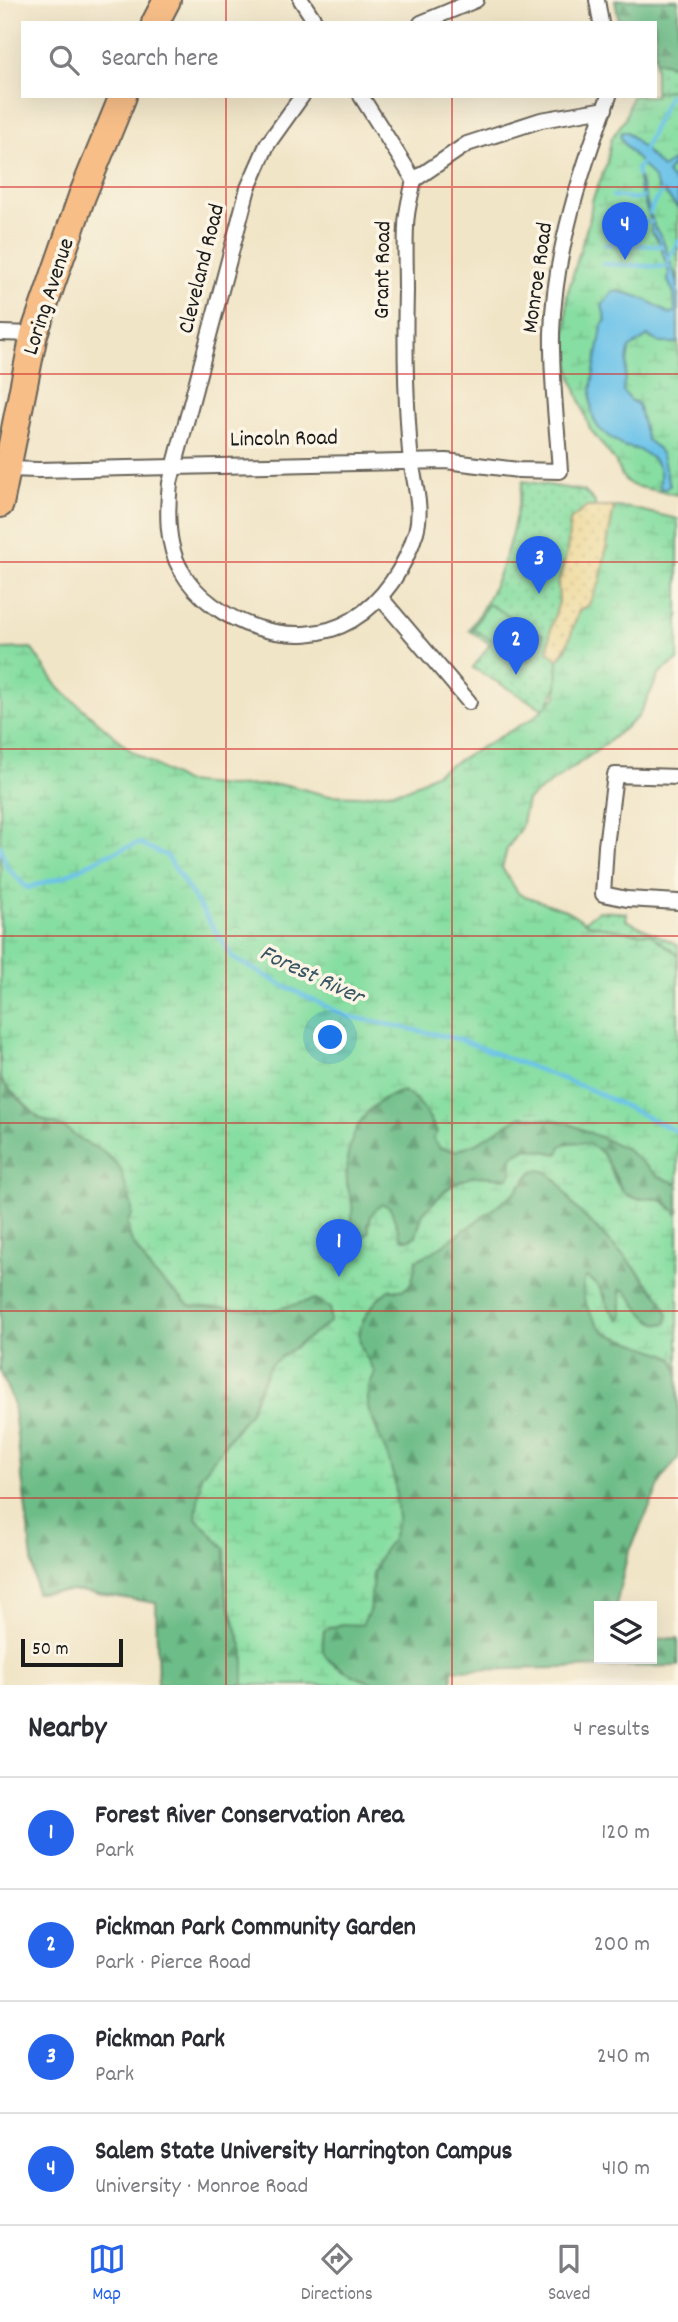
<!DOCTYPE html>
<meta charset="utf-8">
<style>
body{margin:0;font-family:Dekko,sans-serif;background:#f2f2f3;color:#2b2b33}
.controls{position:absolute;right:21px;bottom:21px;display:grid;overflow:hidden;border-radius:0px;box-shadow:0 7px 28px #0002}
.controls button{width:63px;height:63px;display:grid;place-items:center;padding:0;border:0;border-bottom:2px solid #e1e1e2;background:#fff;color:#2b2b33;font:35px sans-serif}
.scale{position:absolute;left:21px;bottom:18px;width:102px;box-sizing:border-box;padding-left:7px;border:4px solid #1c1c1c;border-top:0;font-size:19px;line-height:24px;white-space:nowrap;color:#1c1c1c;-webkit-text-stroke:5px #fcf5e5;paint-order:stroke}
.you{position:absolute;left:331px;top:1038px;width:24px;height:24px;margin:-18px;border:5px solid #fff;border-radius:50%;background:#1a73e8;box-shadow:0 0 0 10px #1a73e833}
.badge{display:grid;place-items:center;width:46px;height:46px;border-radius:50%;background:#2563eb;color:#fff;font-size:23px;font-weight:700}
.pin{position:absolute;translate:-50% -58px;filter:drop-shadow(0 2px 4px #0008)}
.pin::after{content:'';position:absolute;top:37px;width:24px;height:21px;background:inherit;clip-path:polygon(0 0,100% 0,50% 100%)}
.list{margin:0;padding:0;list-style:none}
h2{display:flex;justify-content:space-between;align-items:center;height:91px;margin:0;padding:0 28px;font-size:30px}
h2 small{font-size:23px;font-weight:400;color:#7c7c81}
.list li{display:grid;grid-template-columns:46px 1fr auto;gap:21px;align-items:center;box-sizing:border-box;height:112px;padding:0 28px;border-top:2px solid #e1e1e2}
.list b{display:block;font-size:26px;white-space:nowrap}
.list p{margin:0;font-size:23px;white-space:nowrap;color:#7c7c81}
.list em{font-size:23px;font-style:normal;color:#7c7c81}
.icon{flex:none;width:38px;height:38px;fill:none;stroke:currentColor;stroke-width:2;stroke-linecap:round;stroke-linejoin:round}
.map{position:relative;flex:none;width:678px;height:1685px;overflow:hidden}
.search{position:absolute;background:#fff;box-shadow:0 7px 28px #0002;left:21px;right:21px;top:21px;height:77px;display:flex;align-items:center;gap:18px;box-sizing:border-box;padding:0 24px;border-radius:0px;color:#7c7c81;font-size:26px}
.sheet{height:539px;background:#fff}
nav{display:flex;justify-content:space-around;align-items:center;box-sizing:border-box;height:98px;border-top:2px solid #e1e1e2;background:#fff;font-size:19px;color:#7c7c81}
nav a{display:grid;justify-items:center;gap:4px}
nav .on{color:#2563eb}
.map>svg:first-child{display:block}
.green{fill:url(#green-dots);stroke:#527d5f;stroke-width:2}
.forest{fill:url(#forest-firs);stroke:#446c52;stroke-width:2}
.wetland{fill:url(#wetland-marsh);stroke:#527d5f;stroke-width:2}
.sand{fill:url(#sand-dots);stroke:#857b5d;stroke-width:2}
.pitch{fill:#87dea2;stroke:#527d5f;stroke-width:2}
.water{fill:#6cc3e9;stroke:#447082;stroke-width:2}
.lines{fill:none;stroke-linecap:round;stroke-linejoin:round}
.stream{stroke:#6cc3e9;stroke-width:4.5}
.street-casing{stroke:#676258;stroke-width:18}
.highway-casing{stroke:#676258;stroke-width:30}
.street{stroke:#fff;stroke-width:14}
.highway{stroke:#f7be88;stroke-width:26}
.grid{fill:none;stroke:#d62828;stroke-width:2;stroke-opacity:0.55}
.labels{text-anchor:middle;dominant-baseline:central;stroke-width:7;stroke-linejoin:round;paint-order:stroke}
.street-label{font-size:23px;fill:#1c1c1c;stroke:#fcf5e5}
.water-label{font-size:24px;font-style:italic;fill:#385664;stroke:#fcf5e5}
</style>
<div class="map">
<svg width="678" height="1685" viewBox="0 0 678 1685">
<defs>
<pattern id="green-dots" width="8" height="8" patternUnits="userSpaceOnUse" patternTransform="scale(1.75)"><rect width="8" height="8" fill="#87dea2"/><path d="M2 2h.1M6 6h.1" fill="none" stroke="#74be8b" stroke-width="1.8" stroke-linecap="round"/></pattern>
<pattern id="forest-firs" width="22" height="20" patternUnits="userSpaceOnUse" patternTransform="scale(1.75)"><rect width="22" height="20" fill="#6dbd88"/><path d="M5 1l3.5 6h-7zM16 11l3.5 6h-7z" fill="#59996e"/></pattern>
<pattern id="wetland-marsh" width="20" height="14" patternUnits="userSpaceOnUse" patternTransform="scale(1.75)"><rect width="20" height="14" fill="#87dea2"/><path d="M1 5h8M5 5V1M11 12h8M15 12V8" fill="none" stroke="#74be8b"/></pattern>
<pattern id="sand-dots" width="8" height="8" patternUnits="userSpaceOnUse" patternTransform="scale(1.75)"><rect width="8" height="8" fill="#eeda9e"/><path d="M2 2h.1M6 6h.1" fill="none" stroke="#ccba88" stroke-width="1.8" stroke-linecap="round"/></pattern>
</defs>
<rect width="100%" height="100%" fill="#fcf5e5"/>
<filter id="ink" filterUnits="userSpaceOnUse"><feTurbulence type="fractalNoise" baseFrequency=".0143" numOctaves="2"/><feDisplacementMap in="SourceGraphic" scale="14" xChannelSelector="R" yChannelSelector="G"/><feConvolveMatrix kernelMatrix="1 2 1 2 8 2 1 2 1" color-interpolation-filters="sRGB"/></filter>
<filter id="wash" filterUnits="userSpaceOnUse"><feTurbulence type="fractalNoise" baseFrequency=".00686" numOctaves="4" result="noise"/><feDisplacementMap in="SourceGraphic" scale="28" xChannelSelector="R" yChannelSelector="G"/><feGaussianBlur stdDeviation="1.57" result="paint"/><feColorMatrix in="noise" values="0 0 0 0 0 0 0 0 0 0 0 0 0 0 0 0 0 1.4 0 .05"/><feComposite in="paint" operator="in"/></filter>
<g filter="url(#wash)">
<rect width="100%" height="100%" fill="#f1e5c7"/>
<g class="green">
<polygon points="655,61 678,66 678,90 655,92"/>
<path d="M523 481 584 491 595 502 591 585 559 682 545 710 473 668 490 644 469 630C503 580 512 539 523 481Z"/>
<polygon points="598,911 627,913 626,920 678,945 678,980 566,936"/>
</g>
<g class="forest">
<polygon points="615,0 678,0 678,66 655,61 655,23 619,23"/>
<polygon points="0,1078 5,1085 39,1118 65,1128 86,1143 101,1150 121,1167 132,1206 132,1215 270,1311 315,1299 330,1308 331,1322 270,1365 249,1413 225,1443 196,1518 225,1548 226,1594 244,1652 244,1685 158,1685 156,1603 79,1591 36,1593 13,1403 0,1370"/>
<path d="M403 1091C421 1100 428 1115 437 1133L434 1139 504 1126 521 1116 555 1120 568 1123 625 1148 658 1176 678 1184V1216C657 1186 654 1206 630 1196 624 1194 621 1189 619 1184 604 1155 602 1144 567 1142L558 1154 527 1148 512 1156V1173L508 1178 476 1176 460 1181 446 1190 423 1213 416 1236 408 1240 401 1238 397 1231 368 1223 369 1231 350 1249C350 1235 353 1219 352 1205 351 1198 348 1191 347 1184 342 1142 362 1102 403 1091Z"/>
<path d="M540 1170 548 1172 560 1184 573 1205 630 1262 662 1300 668 1315 667 1323C650 1329 636 1303 626 1291L620 1289 622 1314 620 1320 609 1308 604 1293 591 1314 606 1333 668 1355 674 1360 678 1372V1458L663 1477 627 1557 616 1606H599V1659H652V1639L678 1638V1666L452 1670V1685H377L348 1673 326 1657 322 1651 324 1630 342 1624 370 1609 373 1573 381 1554 392 1539 389 1460 368 1408V1389L375 1372C370 1363 364 1355 361 1346 353 1326 374 1300 390 1289 413 1295 413 1277 416 1260L431 1253 491 1211 516 1191 532 1172Z"/>
</g>
<g class="wetland">
<polygon points="671,90 678,90 678,495 634,486 627,482 622,476 615,461 590,429 571,375 566,343 567,295 590,217 592,201 607,163 611,139 625,119 632,96 655,96 655,92"/>
<path d="M614 507 630 508 678 519V660L660 673 638 717 599 749 527 800 521 827 507 849 502 868 519 894 568 911 588 924 627 932 650 934 678 955V1184L658 1176 625 1148 568 1123 555 1120 521 1116 478 1142 455 1151 440 1148 433 1139 437 1132C428 1114 421 1100 403 1091 362 1101 343 1142 347 1183 348 1190 351 1197 352 1204 353 1218 351 1234 350 1248L369 1232C368 1219 372 1211 382 1204L390 1207 401 1238 408 1240 416 1236 423 1213 446 1190 460 1181 475 1176 508 1178 512 1173V1156L527 1148 558 1154 561 1146C568 1142 574 1142 582 1143 614 1147 607 1180 626 1194 646 1208 655 1185 678 1216V1372L674 1360 668 1355 606 1333C593 1321 576 1295 586 1277 608 1288 602 1307 620 1320L622 1314 620 1289 626 1291C636 1303 650 1329 667 1323L668 1315 662 1300 630 1262 573 1205 560 1184 548 1172 540 1170 532 1172 516 1191 491 1211 431 1253 416 1260C413 1277 413 1295 390 1289 374 1300 353 1327 361 1346 364 1355 370 1364 375 1372L368 1389V1408L389 1460 395 1484 398 1519 392 1539 381 1554 373 1573 370 1609 362 1625 342 1624 324 1630C323 1637 321 1646 324 1653 329 1668 363 1679 376 1685H244V1652L226 1594 225 1548 196 1518 201 1476 249 1413 270 1365 330 1322V1308L315 1299 270 1311 190 1306 152 1272 131 1240 127 1222 132 1215V1206L120 1167 101 1150 86 1143 65 1128 39 1118 5 1085 0 1078V649L31 648 59 688 130 750 184 782 227 786 287 785 325 795 360 796 408 789 533 718 557 696 558 660 566 650 572 627 580 609 600 582Z"/>
</g>
<path class="sand" d="M587 507H614L600 582 588 606 580 609C572 626 570 646 558 660L548 651 551 627 559 602 558 584 567 552 570 520Z"/>
<polygon class="pitch" points="488,604 543,635 529,661 473,629"/>
<g class="water">
<path d="M622 132H627L632 137 662 168 677 158 667 174 678 187V209L664 192 660 191C656 186 656 181 652 176 642 162 628 153 620 136Z"/>
<path d="M638 175 655 228 662 238 678 283V343H660L648 336 629 349 623 391 631 401 638 404 647 440C669 454 661 464 670 485L665 489H661C658 482 661 480 660 472 659 459 636 446 624 447 617 441 604 435 598 427 581 405 600 352 602 325L606 320 602 306 613 291C635 293 651 301 669 314L675 312 674 293 668 281 669 273 659 241 651 231V222L639 188Z"/>
</g>
<g class="lines">
<g class="stream">
<polyline points="643,151 669,95"/>
<polyline points="638,175 637,169 642,163"/>
<polyline points="613,196 636,199 643,197"/>
<polyline points="650,213 653,204 662,192"/>
<polyline points="613,221 651,222"/>
<polyline points="605,244 660,246"/>
<polyline points="669,259 678,241"/>
<polyline points="603,264 666,267"/>
<polyline points="0,846 7,867 27,888 65,876 106,855 139,843 167,856 233,958 284,986 347,1016 458,1039 589,1089 678,1132"/>
</g>
</g>
</g>
<g filter="url(#ink)">
<g class="lines">
<g class="street-casing">
<g id="street">
<polyline points="301,0 316,23"/>
<polyline points="597,0 601,23"/>
<polyline points="421,23 476,0"/>
<path d="M302 96 267 145 248 188 170 483C167 511 166 545 181 570 211 624 297 653 352 620 384 601 405 567 416 532 423 508 414 483 411 459 409 447 409 435 408 422 405 378 405 335 406 290 406 269 405 248 406 227 406 211 411 195 414 180L361 96"/>
<polyline points="414,180 467,144 541,120 605,109"/>
<polyline points="0,333 34,334"/>
<path d="M1 466 8 469 38 470 446 461 518 470 560 471C557 425 551 380 552 333 554 253 581 171 609 96"/>
<polyline points="381,598 469,702"/>
<polyline points="678,777 615,775 606,846 603,894 627,899 678,902"/>
</g>
</g>
<g class="highway-casing">
<g id="highway">
<polyline points="155,23 167,0"/>
<polyline points="0,504 34,334 82,196 123,96"/>
</g>
</g>
<use href="#street" class="street"/>
<use href="#highway" class="highway"/>
</g>
</g>
<path class="grid" d="M226 0V23M452 0V23M226 96V1685M452 96V1685M0 187H678M0 374H678M0 562H678M0 749H678M0 936H678M0 1123H678M0 1311H678M0 1498H678"/>
<g class="labels">
<g class="street-label">
<text transform="translate(203 269) rotate(-76)">Cleveland Road</text>
<text transform="translate(384 270) rotate(-89)">Grant Road</text>
<text transform="translate(539 278) rotate(-82)">Monroe Road</text>
<text transform="translate(50 297) rotate(-72)">Loring Avenue</text>
<text transform="translate(284 440) rotate(-1)">Lincoln Road</text>
</g>
<g class="water-label">
<text transform="translate(311 976) rotate(25)">Forest River</text>
</g>
</g>
</svg>
<div class="controls">
<button><svg class="icon" aria-label="layers" viewBox="0 0 24 24"><path d="M12 4l9 5-9 5-9-5zM3 14l9 5 9-5"/></svg></button>
</div>
<div class="scale">50 m</div>
<div class="you"></div>
<div class="pin badge" style="left:339px;top:1277px">1</div>
<div class="pin badge" style="left:516px;top:675px">2</div>
<div class="pin badge" style="left:539px;top:594px">3</div>
<div class="pin badge" style="left:625px;top:260px">4</div>
<div class="search"><svg class="icon" aria-label="search" viewBox="0 0 24 24"><circle cx="10" cy="10" r="6"/><path d="M15 15l6 6"/></svg>Search here</div>
</div>
<section class="sheet">
<h2>Nearby<small>4 results</small></h2>
<ul class="list">
<li><span class="badge">1</span><div><b>Forest River Conservation Area</b><p>Park</p></div><em>120 m</em></li>
<li><span class="badge">2</span><div><b>Pickman Park Community Garden</b><p>Park · Pierce Road</p></div><em>200 m</em></li>
<li><span class="badge">3</span><div><b>Pickman Park</b><p>Park</p></div><em>240 m</em></li>
<li><span class="badge">4</span><div><b>Salem State University Harrington Campus</b><p>University · Monroe Road</p></div><em>410 m</em></li>
</ul>
</section>
<nav>
<a class="on"><svg class="icon" aria-label="map" viewBox="0 0 24 24"><path d="M3 6l6-2 6 2 6-2v14l-6 2-6-2-6 2zM9 4v14M15 6v14"/></svg>Map</a>
<a><svg class="icon" aria-label="directions" viewBox="0 0 24 24"><path d="M12 3l9 9-9 9-9-9zM9 14v-3h6M13 9l2 2-2 2"/></svg>Directions</a>
<a><svg class="icon" aria-label="saved" viewBox="0 0 24 24"><path d="M7 4h10v16l-5-4-5 4z"/></svg>Saved</a>
</nav>
